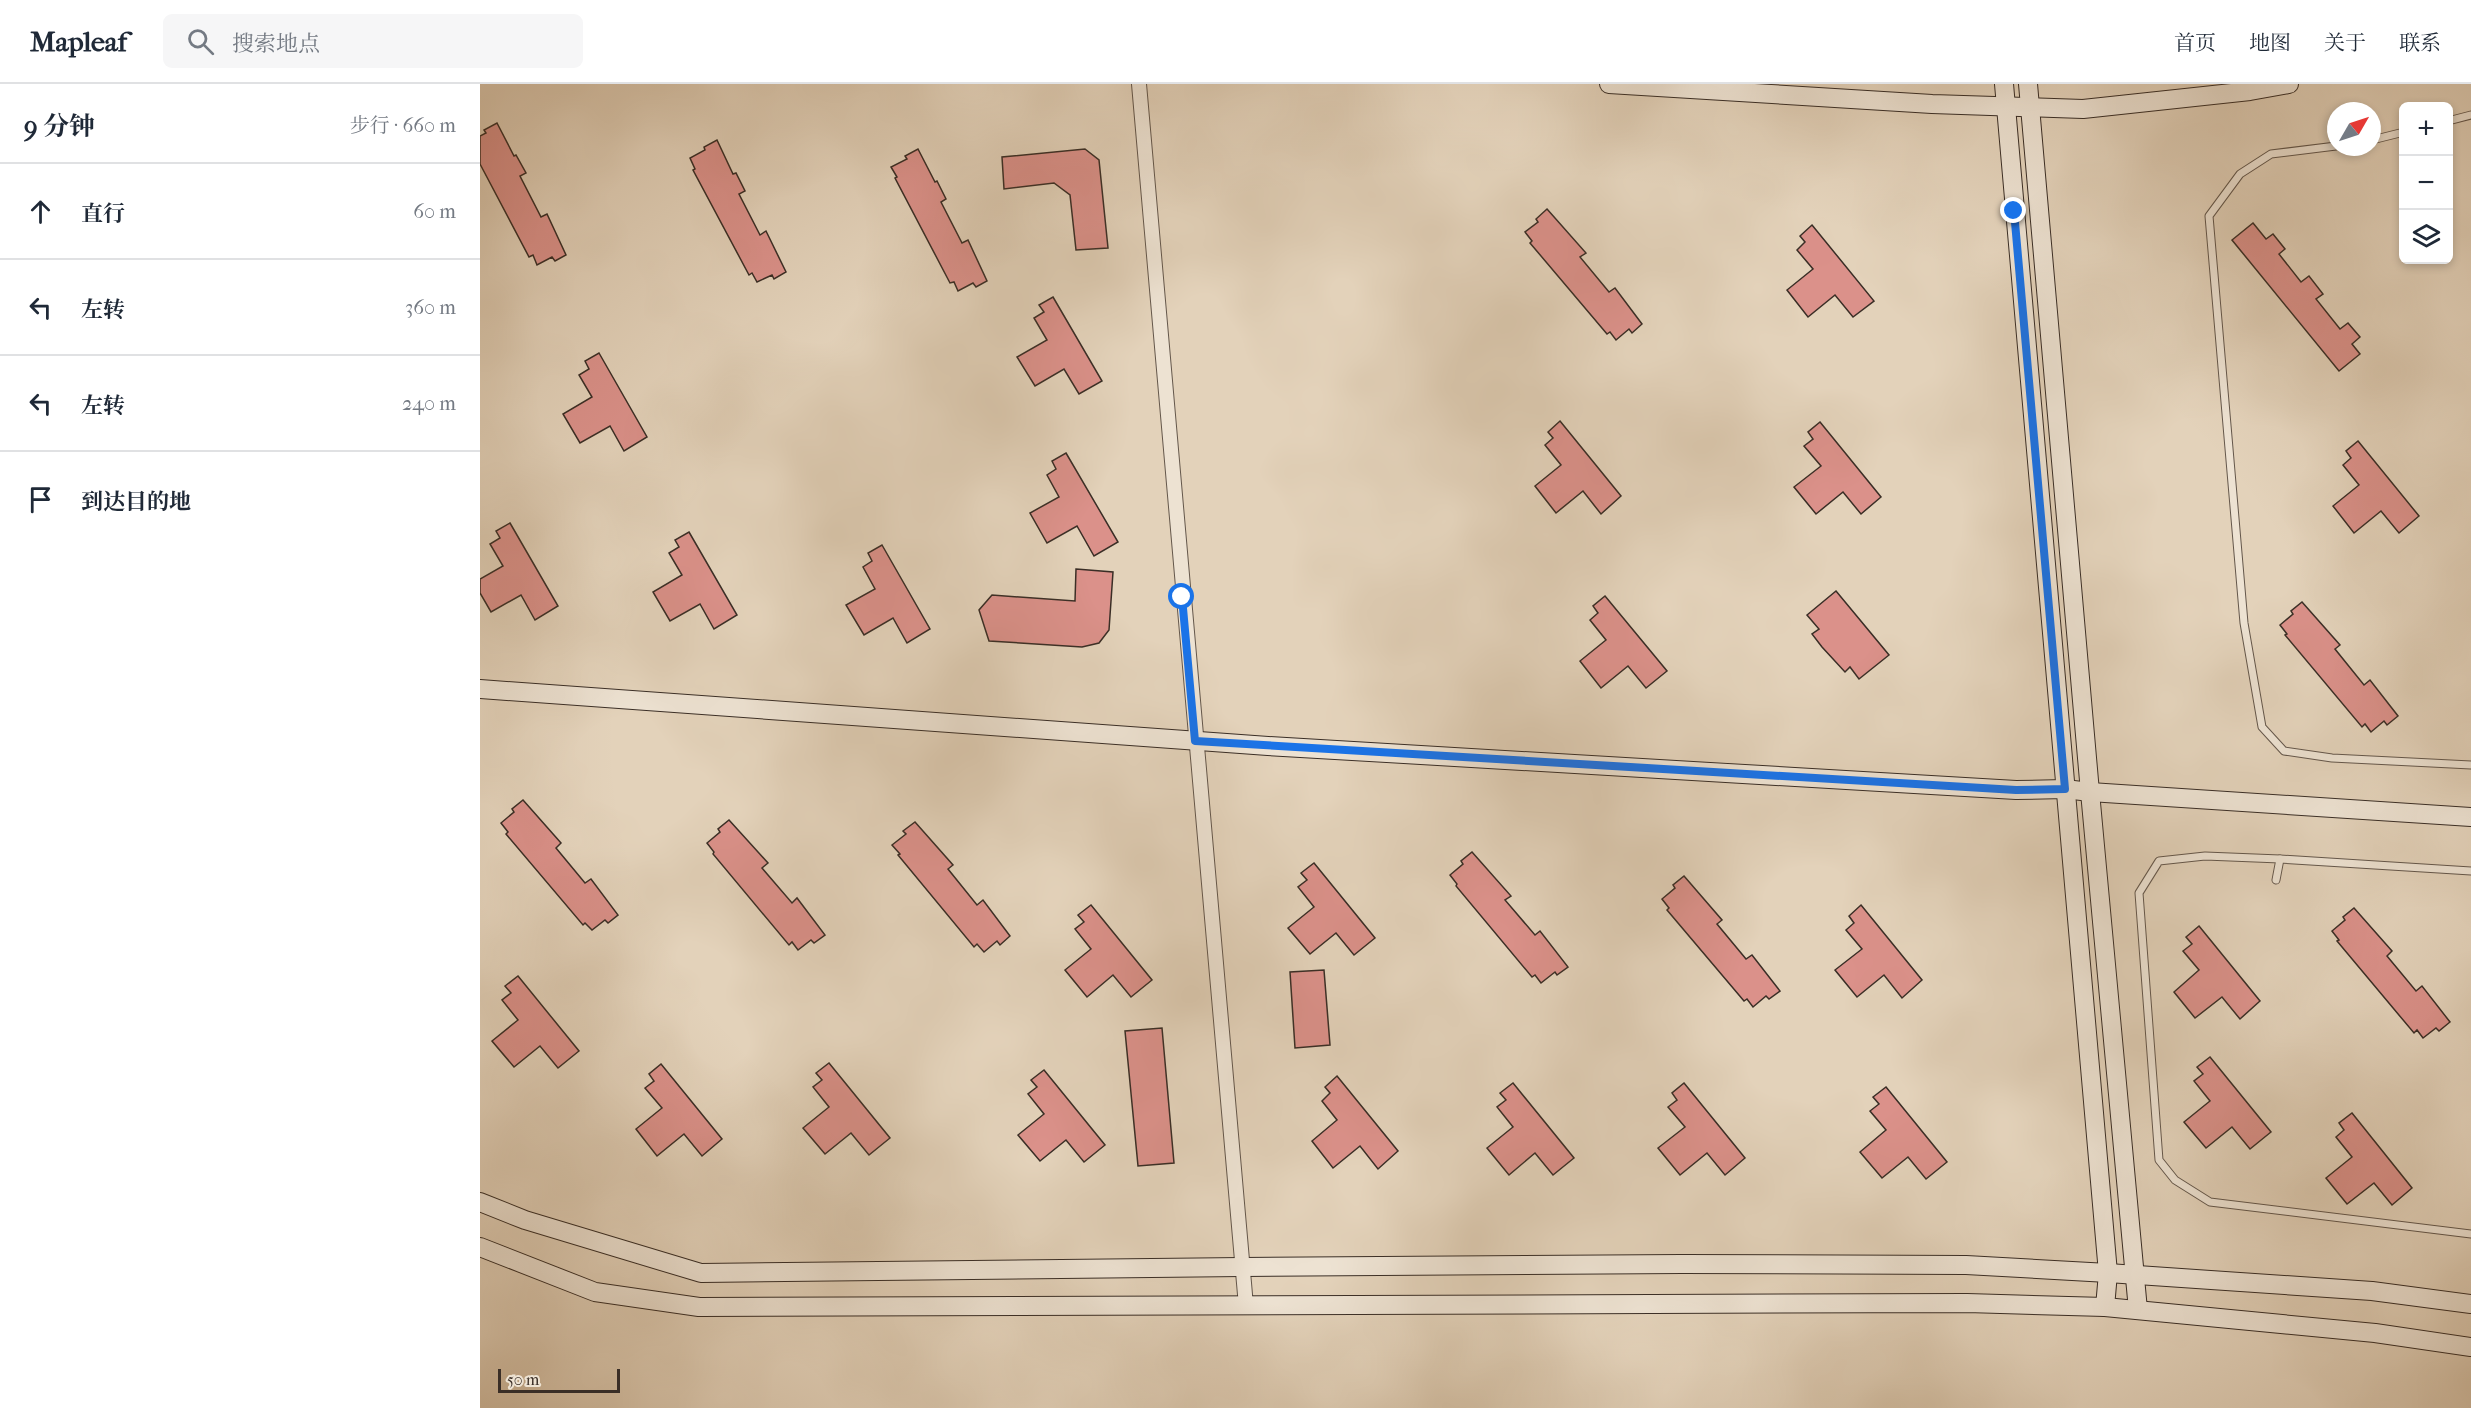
<!DOCTYPE html>
<html lang="zh">
<meta charset="utf-8">
<style>
body{margin:0;font-family:"IM FELL French Canon","Noto Serif SC",serif;background:#f6f6f7;color:#1f2937}
.controls{position:absolute;right:18px;top:18px;display:grid;overflow:hidden;border-radius:9px;box-shadow:0 3px 9px #0003}
.controls button{width:54px;height:54px;display:grid;place-items:center;padding:0;border:0;border-bottom:2px solid #e0e1e3;background:#fff;color:#1f2937;font:30px sans-serif}
.compass{position:absolute;left:1847px;top:18px;width:54px;height:54px;border-radius:50%;background:#fff;box-shadow:0 3px 9px #0003;rotate:51deg}
.scale{position:absolute;left:18px;bottom:15px;width:122px;box-sizing:border-box;padding-left:6px;border:3px solid #3a2e26;border-top:0;font-size:16px;line-height:21px;white-space:nowrap;color:#3a2e26;-webkit-text-stroke:4px #ede2d2;paint-order:stroke}
.stop{position:absolute;width:18px;height:18px;margin:-14px;border:4px solid #1a73e8;border-radius:50%;background:#fff}
.stop.end{background:#1a73e8;border-color:#fff;box-shadow:0 2px 6px #0008}
.list{margin:0;padding:0;list-style:none}
h2{display:flex;justify-content:space-between;align-items:center;height:78px;margin:0;padding:0 24px;font-size:26px}
h2 small{font-size:20px;font-weight:400;color:#747a83}
.list li{display:grid;grid-template-columns:39px 1fr auto;gap:18px;align-items:center;box-sizing:border-box;height:96px;padding:0 24px;border-top:2px solid #e0e1e3}
.list b{display:block;font-size:22px;white-space:nowrap}
.list em{font-size:20px;font-style:normal;color:#747a83}
.icon{flex:none;width:33px;height:33px;fill:none;stroke:currentColor;stroke-width:2;stroke-linecap:round;stroke-linejoin:round}
.map{position:relative;flex:none;width:1991px;height:1324px;overflow:hidden}
header{display:flex;align-items:center;gap:36px;box-sizing:border-box;height:84px;padding:0 30px;background:#fff;border-bottom:2px solid #e0e1e3}
header strong{font-size:28px}
nav{display:flex;gap:33px;margin-inline-start:auto;font-size:21px}
.search{width:420px;height:54px;background:#f6f6f7;display:flex;align-items:center;gap:15px;box-sizing:border-box;padding:0 21px;border-radius:9px;color:#747a83;font-size:22px}
main{display:flex}
aside{flex:1;background:#fff}
.map>svg:first-child{display:block}
.building{fill:#db918a;stroke:#3a2e26;stroke-width:1.5}
.lines{fill:none;stroke-linecap:round;stroke-linejoin:round}
.lane-casing{stroke:#64574b;stroke-width:9}
.street-casing{stroke:#64574b;stroke-width:16}
.secondary-casing{stroke:#3a2e26;stroke-width:20}
.lane{stroke:#ede2d2;stroke-width:7}
.street{stroke:#ede2d2;stroke-width:14}
.secondary{stroke:#ede2d2;stroke-width:18}
.route{stroke:#1a73e8;stroke-width:8}
</style>
<header>
<strong>Mapleaf</strong>
<div class="search"><svg class="icon" aria-label="search" viewBox="0 0 24 24"><circle cx="10" cy="10" r="6"/><path d="M15 15l6 6"/></svg>搜索地点</div>
<nav><a>首页</a><a>地图</a><a>关于</a><a>联系</a></nav>
</header>
<main>
<aside>
<h2>9 分钟<small>步行 · 660 m</small></h2>
<ul class="list">
<li><svg class="icon" aria-label="ahead" viewBox="0 0 24 24"><path d="M12 20V5M6 11l6-6 6 6"/></svg><div><b>直行</b></div><em>60 m</em></li>
<li><svg class="icon" aria-label="left" viewBox="0 0 24 24"><path d="M17 20v-9H6M10 6l-5 5 5 5"/></svg><div><b>左转</b></div><em>360 m</em></li>
<li><svg class="icon" aria-label="left" viewBox="0 0 24 24"><path d="M17 20v-9H6M10 6l-5 5 5 5"/></svg><div><b>左转</b></div><em>240 m</em></li>
<li><svg class="icon" aria-label="arrive" viewBox="0 0 24 24"><path d="M6 21V4h12l-3 4 3 4H6"/></svg><div><b>到达目的地</b></div></li>
</ul>
</aside>
<div class="map">
<svg width="1991" height="1324" viewBox="0 0 1991 1324">
<rect width="100%" height="100%" fill="#e3d2ba"/>
<filter id="stains"><feTurbulence type="fractalNoise" baseFrequency=".00333" numOctaves="4"/><feColorMatrix values="0 0 0 0 .2 0 0 0 0 .09 0 0 0 0 .02 0 0 0 .5 -.17"/></filter>
<radialGradient id="worn" r=".72"><stop offset=".6" stop-color="#630" stop-opacity="0"/><stop offset="1" stop-color="#630" stop-opacity=".3"/></radialGradient>
<g class="building">
<polygon points="17,39 34,72 36,71 46,89 40,92 61,133 67,130 86,171 75,177 72,173 57,181 53,171 49,173 0,80 0,52 6,49 4,46"/>
<polygon points="237,56 253,90 256,89 265,107 259,110 280,151 286,147 306,188 294,195 292,191 277,198 272,189 269,191 213,86 215,85 210,74 225,66 224,63"/>
<polygon points="438,65 455,98 457,97 466,115 461,118 482,159 488,156 507,197 496,203 493,199 478,207 474,198 470,199 415,94 417,93 411,83 427,75 425,72"/>
<polygon points="605,65 619,76 628,164 596,166 590,111 574,99 524,105 522,73"/>
<polygon points="1067,125 1106,169 1100,173 1129,208 1135,204 1162,240 1152,249 1149,245 1136,256 1130,248 1127,250 1050,159 1052,157 1045,148 1058,138 1056,135"/>
<polygon points="1773,139 1786,155 1793,150 1805,165 1799,170 1821,198 1829,192 1843,210 1836,215 1860,245 1868,239 1880,253 1872,260 1880,270 1859,287 1752,156"/>
<polygon points="1332,141 1394,217 1373,233 1355,211 1328,233 1307,206 1333,185 1317,166 1325,158 1320,152"/>
<polygon points="573,213 622,297 599,310 584,285 555,302 537,273 567,256 554,234 564,228 559,221"/>
<polygon points="119,269 167,353 144,367 130,342 100,359 83,330 112,313 99,291 109,285 105,277"/>
<polygon points="1080,337 1141,412 1121,430 1103,407 1076,429 1055,402 1081,381 1065,361 1073,354 1068,348"/>
<polygon points="1340,338 1401,413 1381,430 1363,408 1336,430 1314,403 1341,382 1324,362 1333,355 1328,348"/>
<polygon points="1878,357 1939,432 1919,449 1901,427 1874,449 1853,422 1879,401 1863,381 1871,374 1866,367"/>
<polygon points="586,369 638,458 614,472 597,442 567,459 550,429 579,413 567,391 576,385 572,377"/>
<polygon points="30,439 78,522 55,536 41,511 11,528 0,509 0,495 23,482 10,460 20,454 16,447"/>
<polygon points="209,448 257,531 234,545 220,520 190,537 173,508 202,491 189,469 199,463 195,456"/>
<polygon points="402,461 450,545 427,559 413,534 384,551 366,521 395,505 383,483 392,477 388,469"/>
<polygon points="596,485 633,488 629,546 619,559 602,563 509,557 499,526 512,511 595,517"/>
<polygon points="1356,507 1409,571 1379,595 1370,583 1365,588 1342,563 1332,550 1339,545 1327,531"/>
<polygon points="1125,512 1187,587 1166,604 1148,582 1121,604 1100,577 1126,556 1110,536 1118,529 1113,522"/>
<polygon points="1822,518 1860,561 1855,565 1884,601 1890,596 1918,632 1907,641 1904,637 1891,648 1885,640 1882,643 1805,551 1807,550 1800,541 1813,530 1811,527"/>
<polygon points="43,716 81,759 76,764 105,799 111,795 138,831 128,839 125,836 112,846 105,839 103,841 26,750 28,748 21,739 34,728 32,725"/>
<polygon points="249,736 288,779 282,784 312,819 317,814 345,851 334,859 331,856 318,866 312,858 309,861 233,770 234,768 227,759 240,748 238,745"/>
<polygon points="435,738 473,781 468,785 497,821 503,816 530,852 520,861 517,857 504,868 497,860 494,863 418,771 420,770 412,761 426,750 423,747"/>
<polygon points="992,768 1031,812 1025,816 1055,851 1060,847 1088,883 1077,891 1075,888 1061,899 1055,891 1052,893 976,802 977,800 970,791 983,780 981,777"/>
<polygon points="834,779 895,854 874,871 856,849 830,870 808,844 834,823 818,803 827,796 821,789"/>
<polygon points="1204,792 1242,836 1237,840 1266,875 1272,871 1300,907 1289,915 1286,912 1273,923 1267,915 1264,917 1187,826 1189,824 1182,815 1195,804 1193,801"/>
<polygon points="611,821 672,896 651,913 633,891 607,913 585,886 611,865 595,845 604,838 598,831"/>
<polygon points="1381,821 1442,896 1422,914 1404,891 1377,913 1355,886 1382,865 1366,846 1374,839 1369,832"/>
<polygon points="1874,824 1912,867 1907,872 1936,907 1942,902 1970,938 1959,947 1956,944 1943,954 1937,946 1934,949 1857,857 1859,856 1852,847 1865,836 1863,833"/>
<polygon points="1719,842 1780,917 1760,935 1742,913 1715,934 1694,908 1719,886 1703,867 1712,860 1706,853"/>
<polygon points="844,886 850,961 815,964 810,888"/>
<polygon points="38,892 99,967 78,984 60,962 34,983 12,957 38,936 22,916 31,909 25,902"/>
<polygon points="682,944 694,1079 658,1082 645,947"/>
<polygon points="1730,973 1791,1048 1770,1065 1752,1043 1726,1064 1704,1038 1730,1017 1714,997 1723,990 1717,983"/>
<polygon points="349,979 410,1054 389,1071 371,1049 345,1070 323,1044 349,1023 333,1003 342,996 336,989"/>
<polygon points="181,980 242,1055 222,1072 204,1050 177,1072 156,1045 182,1024 165,1004 174,997 169,990"/>
<polygon points="564,986 625,1061 604,1078 586,1056 560,1077 538,1051 564,1030 548,1010 557,1003 551,996"/>
<polygon points="857,992 918,1067 898,1085 880,1062 853,1084 832,1057 857,1036 842,1017 850,1009 845,1003"/>
<polygon points="1033,999 1094,1074 1073,1091 1055,1069 1029,1091 1007,1064 1033,1043 1017,1023 1026,1016 1020,1009"/>
<polygon points="1204,999 1265,1074 1245,1091 1227,1069 1200,1091 1178,1064 1205,1043 1188,1023 1197,1016 1192,1009"/>
<polygon points="1406,1003 1467,1078 1446,1095 1428,1073 1402,1094 1380,1068 1406,1046 1390,1027 1399,1020 1393,1013"/>
<polygon points="1872,1029 1932,1104 1912,1121 1894,1099 1867,1120 1846,1094 1872,1073 1856,1053 1864,1046 1859,1039"/>
</g>
<g class="lines">
<g class="lane-casing">
<g id="lane">
<polyline points="1968,37 1991,31"/>
<polyline points="1892,56 1924,48"/>
<polyline points="1856,62 1791,70 1760,90 1729,132 1764,539 1782,643 1804,667 1852,674 1991,681"/>
<polyline points="1800,775 1725,772 1679,777 1659,809 1679,1076 1695,1096 1730,1118 1991,1150"/>
<polyline points="1796,796 1800,775 1991,787"/>
</g>
</g>
<g class="street-casing">
<polyline id="street" points="659,0 766,1222"/>
</g>
<g class="secondary-casing">
<g id="secondary">
<polyline points="1129,0 1452,20 1603,25 1770,7 1809,0"/>
<polyline points="1524,0 1628,1189 1625,1223"/>
<polyline points="1548,0 1610,708 1658,1226"/>
<polyline points="0,605 788,662 1536,706 1585,705 1610,708 1991,733"/>
<polyline points="0,1118 45,1136 221,1189 762,1183 1202,1180 1486,1181 1628,1189 1892,1207 1991,1220"/>
<polyline points="0,1163 115,1208 219,1223 1487,1219 1625,1223 1895,1249 1991,1263"/>
</g>
</g>
<use href="#lane" class="lane"/>
<use href="#street" class="street"/>
<use href="#secondary" class="secondary"/>
</g>
<g class="lines">
<polyline class="route" points="702,513 715,657 1536,706 1585,705 1534,127"/>
</g>
<rect width="100%" height="100%" filter="url(#stains)"/>
<rect width="100%" height="100%" fill="url(#worn)"/>
</svg>
<div class="controls">
<button>+</button>
<button>−</button>
<button><svg class="icon" aria-label="layers" viewBox="0 0 24 24"><path d="M12 4l9 5-9 5-9-5zM3 14l9 5 9-5"/></svg></button>
</div>
<svg class="compass" viewBox="-18 -18 36 36"><path d="M0-13l5 13h-10z" fill="#e53935"/><path d="M0 13l5-13h-10z" fill="#747a83"/></svg>
<div class="scale">50 m</div>
<div class="stop" style="left:702px;top:513px"></div>
<div class="stop end" style="left:1534px;top:127px"></div>
</div>
</main>
